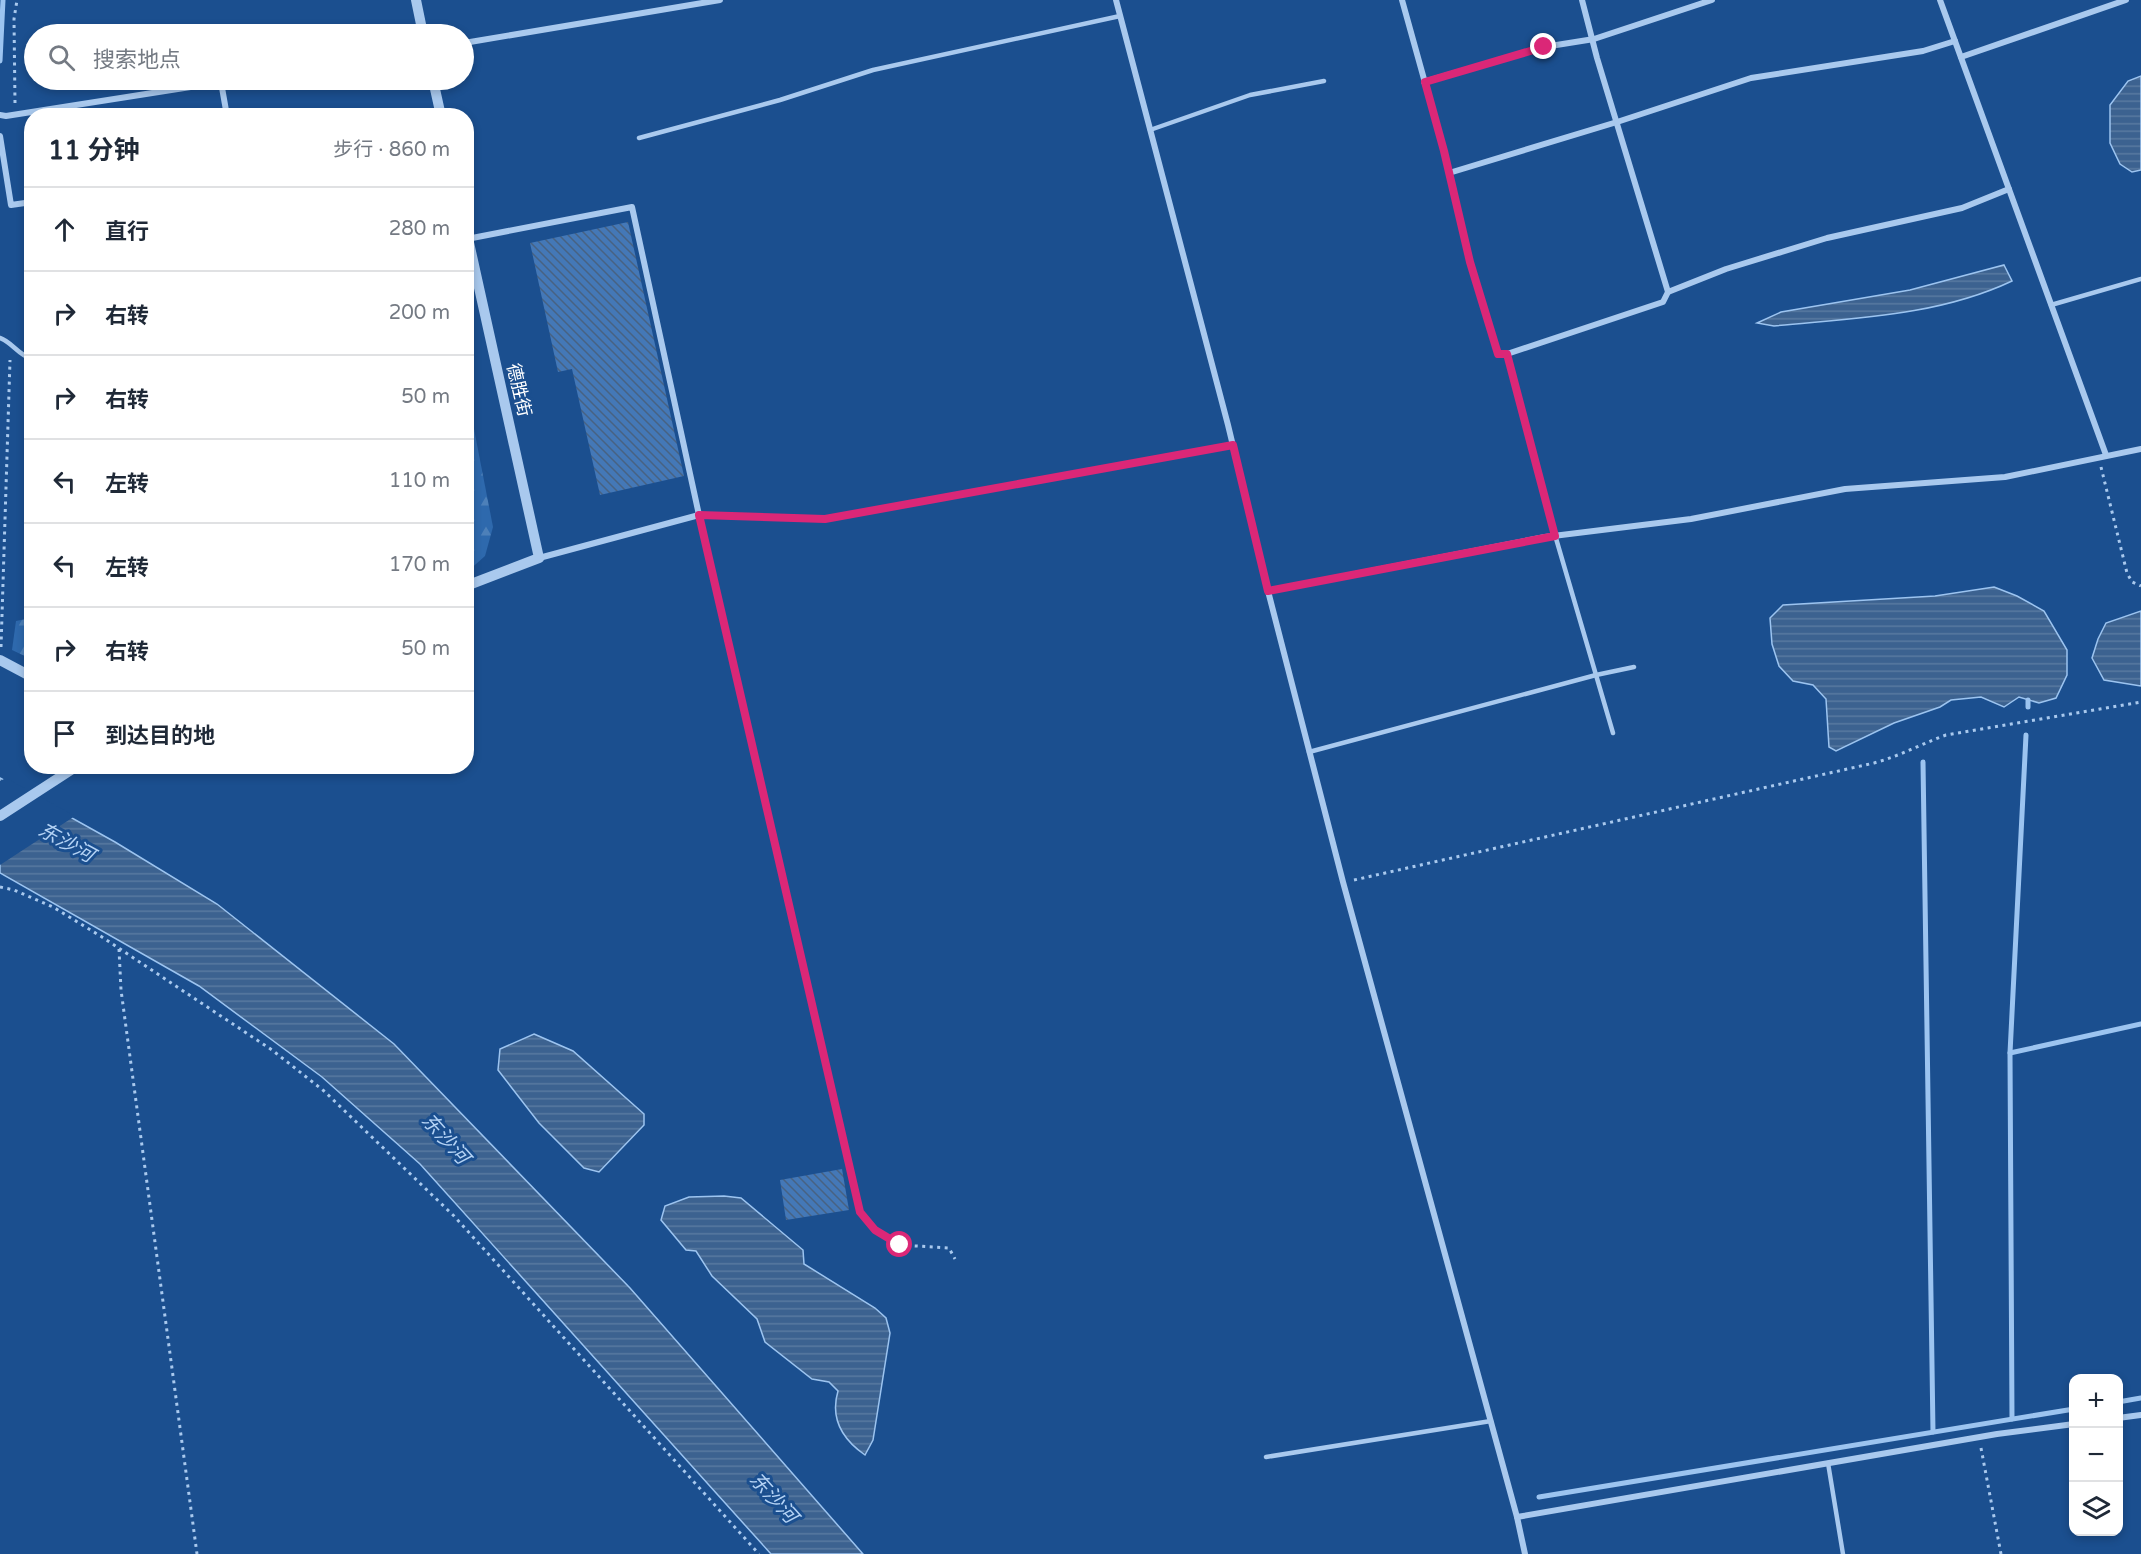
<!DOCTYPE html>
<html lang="zh">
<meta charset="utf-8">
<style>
body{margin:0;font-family:"Varela Round","Noto Sans SC",sans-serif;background:#f6f6f7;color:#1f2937}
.controls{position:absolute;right:18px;bottom:18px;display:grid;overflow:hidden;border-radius:12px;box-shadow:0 3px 9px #0003}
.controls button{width:54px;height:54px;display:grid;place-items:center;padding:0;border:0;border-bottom:2px solid #e0e1e3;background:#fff;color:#1f2937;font:30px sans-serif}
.stop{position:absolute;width:18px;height:18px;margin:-14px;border:4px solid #db2777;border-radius:50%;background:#fff}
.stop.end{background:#db2777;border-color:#fff;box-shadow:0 2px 6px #0008}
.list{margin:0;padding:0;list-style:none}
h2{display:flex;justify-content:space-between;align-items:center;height:78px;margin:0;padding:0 24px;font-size:26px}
h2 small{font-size:20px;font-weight:400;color:#747a83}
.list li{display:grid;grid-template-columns:39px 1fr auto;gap:18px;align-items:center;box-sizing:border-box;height:84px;padding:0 24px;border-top:2px solid #e0e1e3}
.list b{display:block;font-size:22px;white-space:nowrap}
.list em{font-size:20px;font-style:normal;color:#747a83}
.icon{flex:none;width:33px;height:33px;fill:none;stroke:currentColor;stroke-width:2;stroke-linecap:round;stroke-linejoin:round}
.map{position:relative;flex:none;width:2141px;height:1554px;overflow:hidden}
.search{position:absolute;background:#fff;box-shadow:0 3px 9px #0003;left:24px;top:24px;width:450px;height:66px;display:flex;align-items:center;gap:15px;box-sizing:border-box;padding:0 21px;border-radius:33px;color:#747a83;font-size:22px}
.panel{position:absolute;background:#fff;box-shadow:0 3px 9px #0003;left:24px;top:108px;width:450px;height:666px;border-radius:24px}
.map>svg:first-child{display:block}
.forest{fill:url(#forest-firs)}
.water{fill:url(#water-rules);stroke:#9cc4f0;stroke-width:1.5}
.pier{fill:#1b4f8f}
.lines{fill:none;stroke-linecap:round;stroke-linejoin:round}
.stream{stroke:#9cc4f0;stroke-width:5}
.building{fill:url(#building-back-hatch)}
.path{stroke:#a9c9ee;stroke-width:3;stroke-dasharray:3 4.5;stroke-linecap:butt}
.service{stroke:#a9c9ee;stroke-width:4.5}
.minor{stroke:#a9c9ee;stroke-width:6}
.tertiary{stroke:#a9c9ee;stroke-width:10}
.route{stroke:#db2777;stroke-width:8}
.labels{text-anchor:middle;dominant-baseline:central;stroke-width:6;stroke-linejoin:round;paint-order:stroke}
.street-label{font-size:18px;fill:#fff;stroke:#1b4f8f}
.water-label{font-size:20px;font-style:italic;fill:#b5d3f5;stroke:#1b4f8f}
</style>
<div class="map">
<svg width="2141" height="1554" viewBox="0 0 2141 1554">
<defs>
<pattern id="forest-firs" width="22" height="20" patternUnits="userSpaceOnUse" patternTransform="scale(1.5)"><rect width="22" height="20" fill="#2e69ad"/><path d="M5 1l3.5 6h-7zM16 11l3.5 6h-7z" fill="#4d80b9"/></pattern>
<pattern id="water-rules" width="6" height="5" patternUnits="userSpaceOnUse" patternTransform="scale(1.5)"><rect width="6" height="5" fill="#3c6290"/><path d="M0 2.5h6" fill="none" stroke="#597aa1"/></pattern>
<pattern id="building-back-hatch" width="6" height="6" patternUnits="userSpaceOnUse" patternTransform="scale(1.5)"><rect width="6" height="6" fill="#4478b7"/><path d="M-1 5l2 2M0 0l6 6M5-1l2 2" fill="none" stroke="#486282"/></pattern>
</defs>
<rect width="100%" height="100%" fill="#1b4f8f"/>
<g class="forest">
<polygon points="467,393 493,527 485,556 467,572"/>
<polygon points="31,618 32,618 31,659 12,650 16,621"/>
</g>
<g class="water">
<polygon points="2141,76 2141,170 2132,172 2120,164 2110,143 2110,105 2128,81"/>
<path d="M2004 265 2012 281C1938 316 1854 318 1774 326L1757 323 1781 312 1910 290Z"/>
<polygon points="1994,587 2017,596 2044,611 2067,650 2067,675 2056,698 2039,703 2019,697 2004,707 1981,697 1951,700 1940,707 1894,723 1836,751 1829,747 1826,699 1813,685 1793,681 1779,666 1772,644 1770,618 1783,605 1935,596"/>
<polygon points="2141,611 2141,686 2104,680 2092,658 2098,639 2106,623"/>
<polygon points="0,778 115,842 217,904 394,1044 630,1288 863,1554 771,1554 420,1164 322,1077 199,986 0,873"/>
<polygon points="534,1034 573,1051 644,1114 644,1125 599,1172 584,1168 539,1123 498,1070 500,1049"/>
<path d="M724 1196 741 1198 803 1250 804 1264 875 1308 886 1318 890 1333 873 1440 865 1455C842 1439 830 1418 838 1391L829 1382 812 1379 765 1342 757 1319 712 1276 696 1251 686 1250 661 1220 665 1206 689 1197Z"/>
</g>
<polygon class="pier" points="6,778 75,816 0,865 0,781"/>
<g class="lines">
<g class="stream">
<polyline points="0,61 3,0"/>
<polyline points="2028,707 2028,700"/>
<polyline points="1923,762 1933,1432"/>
<polyline points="2010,1053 2141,1024"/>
<polyline points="2118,1402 2141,1398"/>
<polyline points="2012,1419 2010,1053 2026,735"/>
<polyline points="1539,1497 2074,1409"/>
</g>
</g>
<g class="building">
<polygon points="628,222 684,476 600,495 572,369 558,372 530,243"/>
<polygon points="842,1169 849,1210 786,1220 780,1180"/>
</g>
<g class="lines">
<g class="path">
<polyline points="15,103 14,19 17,0"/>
<polyline points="2101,467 2127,573 2132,582 2141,586"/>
<polyline points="701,525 860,1212 875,1230 900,1245 949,1248 955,1259"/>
<polyline points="1,647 10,360"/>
<path d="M1354 880 1874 763C1900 756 1921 744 1946 735L2141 702"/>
<polyline points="0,887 14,890 53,907 102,937 272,1050 324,1091 454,1216 759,1554"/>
<polyline points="119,949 121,990 197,1554"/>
<polyline points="1981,1448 2001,1554"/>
</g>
<g class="service">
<polyline points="1150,130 1250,95 1324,81"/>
<polyline points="639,138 780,100 873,70 1120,16"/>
<polyline points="2051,305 2141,279"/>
<path d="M0 338C12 342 18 355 32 359"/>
<polyline points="1507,354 1555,535 1613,733"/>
<polyline points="1309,752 1596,675 1634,667"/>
<polyline points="1266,1457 1491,1421"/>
<polyline points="1828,1463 1843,1554"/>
</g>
<g class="minor">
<polyline points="1116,0 1228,425 1268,591 1343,882 1517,1517 1997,1434 2074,1424"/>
<polyline points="1402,0 1444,151 1470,262 1498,354 1507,354 1663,302 1668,292 1597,58 1582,0"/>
<polyline points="1940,0 2106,455"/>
<polyline points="464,43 720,0"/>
<polyline points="1961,57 2126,0"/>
<polyline points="221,82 227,116"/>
<polyline points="1424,82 1544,47 1594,39 1712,0"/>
<polyline points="0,115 6,116 235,80"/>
<polyline points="0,136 11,205 32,202"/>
<polyline points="1449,173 1617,122 1751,78 1923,51 1955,41"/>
<polyline points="467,239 632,207 699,515"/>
<polyline points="1668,292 1726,269 1827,238 1962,208 2009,189"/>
<polyline points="539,558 699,515 825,519 1233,445"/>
<polyline points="1268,591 1545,537 1691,519 1845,489 2005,477 2141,449"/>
<polyline points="2118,1418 2141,1415"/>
<polyline points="1517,1517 1525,1554"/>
</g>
<g class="tertiary">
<polyline points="416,0 423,34"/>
<polyline points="433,80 441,116"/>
<polyline points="466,229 539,558 466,586"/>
<polyline points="0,660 32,677"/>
<polyline points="0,816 77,766"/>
</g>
</g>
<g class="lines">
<polyline class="route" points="900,1245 875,1230 860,1212 699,515 825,519 1233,445 1268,591 1555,536 1507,354 1498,354 1470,262 1444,151 1425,82 1544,47"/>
</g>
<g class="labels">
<g class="street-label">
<text transform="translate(519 390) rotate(77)">德胜街</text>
</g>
<g class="water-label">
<text transform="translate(66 843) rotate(29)">东沙河</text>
<text transform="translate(445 1139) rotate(48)">东沙河</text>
<text transform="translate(773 1498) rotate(48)">东沙河</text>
</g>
</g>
</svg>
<div class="controls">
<button>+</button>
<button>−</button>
<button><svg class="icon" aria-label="layers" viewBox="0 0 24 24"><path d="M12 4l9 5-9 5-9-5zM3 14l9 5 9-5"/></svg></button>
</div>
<div class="stop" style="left:900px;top:1245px"></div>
<div class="stop end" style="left:1544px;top:47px"></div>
<div class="search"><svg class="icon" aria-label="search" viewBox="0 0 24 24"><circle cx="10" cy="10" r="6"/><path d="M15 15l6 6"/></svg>搜索地点</div>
<section class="panel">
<h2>11 分钟<small>步行 · 860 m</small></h2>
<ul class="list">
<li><svg class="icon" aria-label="ahead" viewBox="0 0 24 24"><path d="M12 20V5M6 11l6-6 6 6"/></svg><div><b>直行</b></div><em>280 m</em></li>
<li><svg class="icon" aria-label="right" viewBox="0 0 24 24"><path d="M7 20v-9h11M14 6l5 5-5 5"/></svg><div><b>右转</b></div><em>200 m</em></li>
<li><svg class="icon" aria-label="right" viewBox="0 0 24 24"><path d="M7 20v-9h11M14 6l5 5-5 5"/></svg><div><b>右转</b></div><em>50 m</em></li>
<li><svg class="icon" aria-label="left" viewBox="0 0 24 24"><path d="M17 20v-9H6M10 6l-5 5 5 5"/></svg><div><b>左转</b></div><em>110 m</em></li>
<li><svg class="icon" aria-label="left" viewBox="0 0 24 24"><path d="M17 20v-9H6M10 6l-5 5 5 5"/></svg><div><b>左转</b></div><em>170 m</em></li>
<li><svg class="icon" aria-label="right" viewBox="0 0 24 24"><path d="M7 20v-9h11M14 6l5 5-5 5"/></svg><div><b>右转</b></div><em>50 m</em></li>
<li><svg class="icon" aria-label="arrive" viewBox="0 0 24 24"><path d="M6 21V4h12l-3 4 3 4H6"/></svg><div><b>到达目的地</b></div></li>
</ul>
</section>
</div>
